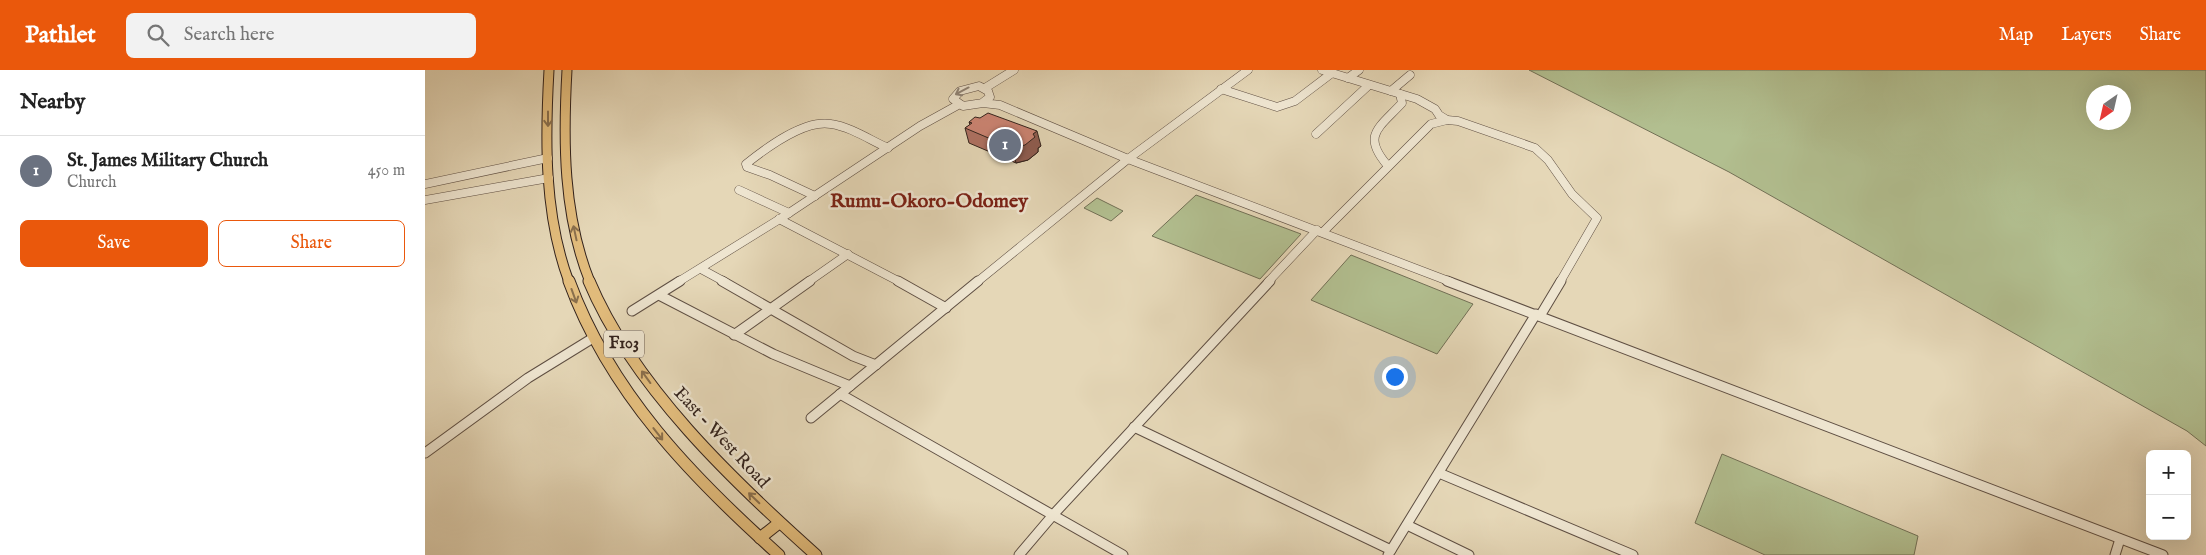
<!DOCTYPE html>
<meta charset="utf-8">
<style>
body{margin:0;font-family:"IM FELL English",serif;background:#f2f2f2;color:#222}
.controls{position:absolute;right:15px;bottom:15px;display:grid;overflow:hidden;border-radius:8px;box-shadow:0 5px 20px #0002}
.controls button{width:45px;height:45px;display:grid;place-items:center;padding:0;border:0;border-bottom:1px solid #e0e0e0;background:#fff;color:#222;font:25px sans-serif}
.compass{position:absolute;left:1661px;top:15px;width:45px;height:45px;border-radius:50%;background:#fff;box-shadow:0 5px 20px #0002;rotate:214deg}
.you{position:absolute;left:969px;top:306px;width:18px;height:18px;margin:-12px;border:4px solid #fff;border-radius:50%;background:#1a73e8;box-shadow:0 0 0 8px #1a73e833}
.badge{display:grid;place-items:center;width:32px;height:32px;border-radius:50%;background:#ea580c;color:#fff;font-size:16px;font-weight:700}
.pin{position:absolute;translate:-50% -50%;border:2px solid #fff;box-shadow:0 1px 5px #0006}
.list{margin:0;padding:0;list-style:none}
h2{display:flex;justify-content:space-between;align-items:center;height:65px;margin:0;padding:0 20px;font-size:21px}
h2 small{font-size:16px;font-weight:400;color:#767676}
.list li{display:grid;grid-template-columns:32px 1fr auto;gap:15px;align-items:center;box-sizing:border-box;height:70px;padding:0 20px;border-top:1px solid #e0e0e0}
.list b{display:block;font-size:19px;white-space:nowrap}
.list p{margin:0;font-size:16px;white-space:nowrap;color:#767676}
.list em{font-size:16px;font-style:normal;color:#767676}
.actions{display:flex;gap:10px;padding:15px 20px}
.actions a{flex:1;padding:11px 0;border:1px solid #ea580c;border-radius:8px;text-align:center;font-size:18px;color:#ea580c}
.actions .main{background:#ea580c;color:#fff}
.icon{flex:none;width:28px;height:28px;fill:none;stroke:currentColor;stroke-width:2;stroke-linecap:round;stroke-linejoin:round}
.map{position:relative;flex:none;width:1781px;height:485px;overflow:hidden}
header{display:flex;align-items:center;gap:30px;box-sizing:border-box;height:70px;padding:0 25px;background:#ea580c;color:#fff}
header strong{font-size:24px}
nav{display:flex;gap:28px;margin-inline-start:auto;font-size:18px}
.search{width:350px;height:45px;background:#f2f2f2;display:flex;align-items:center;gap:12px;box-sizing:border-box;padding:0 18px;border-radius:8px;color:#767676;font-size:19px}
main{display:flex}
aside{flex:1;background:#fff}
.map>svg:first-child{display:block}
.green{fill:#b2bf90;stroke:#727056;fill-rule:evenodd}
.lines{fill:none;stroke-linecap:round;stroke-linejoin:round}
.minor-far1-casing{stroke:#5f4f43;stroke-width:9}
.minor-casing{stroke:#5f4f43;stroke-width:11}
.major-far1-casing{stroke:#32221c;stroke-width:11}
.major-casing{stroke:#32221c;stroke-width:13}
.minor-far1{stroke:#eee5d0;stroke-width:8}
.minor{stroke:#eee5d0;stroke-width:9}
.major-far1{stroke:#e2bc7c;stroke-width:9}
.major{stroke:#e2bc7c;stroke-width:11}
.wall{fill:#af7263;stroke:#32221c}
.shaded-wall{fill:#8f5c50;stroke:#32221c}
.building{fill:#cc8473;stroke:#32221c}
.oneway{stroke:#908476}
.oneway2{stroke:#8a6f4c}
.labels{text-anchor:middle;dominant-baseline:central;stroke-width:5;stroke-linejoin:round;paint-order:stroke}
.shield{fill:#eee5d0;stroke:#6a5c52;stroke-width:1}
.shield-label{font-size:16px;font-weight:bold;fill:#32221c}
.street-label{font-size:18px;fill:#32221c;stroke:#eee5d0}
.quarter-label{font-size:20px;font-weight:bold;fill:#7a1f14;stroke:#eee5d0}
</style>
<header>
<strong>Pathlet</strong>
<div class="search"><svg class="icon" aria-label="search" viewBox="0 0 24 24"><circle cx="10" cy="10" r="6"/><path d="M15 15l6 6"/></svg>Search here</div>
<nav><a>Map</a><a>Layers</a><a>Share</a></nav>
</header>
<main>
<aside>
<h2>Nearby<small></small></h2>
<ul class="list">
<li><span class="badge" style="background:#6b7280">1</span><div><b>St. James Military Church</b><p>Church</p></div><em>450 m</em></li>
</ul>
<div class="actions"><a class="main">Save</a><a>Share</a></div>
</aside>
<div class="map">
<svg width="1781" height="485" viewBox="0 0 1781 485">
<rect width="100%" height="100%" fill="#e5d7b7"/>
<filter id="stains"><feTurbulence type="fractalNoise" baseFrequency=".004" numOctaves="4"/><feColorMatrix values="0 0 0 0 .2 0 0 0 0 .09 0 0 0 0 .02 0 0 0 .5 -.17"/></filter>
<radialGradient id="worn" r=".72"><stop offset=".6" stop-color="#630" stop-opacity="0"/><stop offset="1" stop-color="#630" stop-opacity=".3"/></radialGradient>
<g class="green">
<path d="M1104 0H1781V376L1762 361 1304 102ZM1668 22H1698V52H1668Z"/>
<polygon points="771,125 876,164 835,209 727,166"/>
<polygon points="672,128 698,141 686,151 659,138"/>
<polygon points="926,185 1048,234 1012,284 886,230"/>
<polygon points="1297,384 1493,466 1489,485 1340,485 1270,453"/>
</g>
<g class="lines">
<g class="minor-far1-casing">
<g id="minor-far1">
<polyline points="897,0 992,29 1010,39 1014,45 1022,50"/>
<polyline points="923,8 934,0"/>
<polyline points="560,18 589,0"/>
<polyline points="796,19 852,37 870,31 907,3"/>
<polyline points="966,21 985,5"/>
<polyline points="557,33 565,27 563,21 554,16 535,21 528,29 538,36 558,33 575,35 703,89 1026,212"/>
<polyline points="891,64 944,15"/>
<path d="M963 96C936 65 954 58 977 33L975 24"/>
<polyline points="0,114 123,88"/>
<polyline points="314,120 364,143"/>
<path d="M390 126 345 105 322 97 321 94C341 78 379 49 406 54 426 57 445 70 463 78"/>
<polyline points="0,130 124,108"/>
<polyline points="354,149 475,212"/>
<polyline points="898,162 1006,54 1022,50 1033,51 1110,78 1123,90 1147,124 1172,148 1135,212"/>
<polyline points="276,199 300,212"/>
<polyline points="253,212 358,147 495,56 533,35"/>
<polyline points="383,212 423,184"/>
<polyline points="552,212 703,89 823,0"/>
<polyline points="843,212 892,160"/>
</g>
</g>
<g class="minor-casing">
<g id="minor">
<polyline points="297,211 428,286 451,295"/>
<polyline points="473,211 521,238"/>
<polyline points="1022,211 1738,485"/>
<polyline points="234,225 348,284 425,316"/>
<polyline points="207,241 255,211"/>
<polyline points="1115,246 1136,211"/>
<polyline points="309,265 385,211"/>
<polyline points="415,324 698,485"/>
<polyline points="386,348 553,211"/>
<polyline points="709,357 966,480"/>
<polyline points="0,383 103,308 168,268"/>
<polyline points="1014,403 1208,485"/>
<polyline points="982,455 1044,485"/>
<polyline points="594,485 628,445 845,211"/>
<polyline points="963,485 1111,244"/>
<polyline points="1690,485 1695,469"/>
</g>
</g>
<g class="major-far1-casing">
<g id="major-far1">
<path d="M124 0C120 70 119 145 144 212"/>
<path d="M142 0C138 71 138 145 165 212"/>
</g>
</g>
<g class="major-casing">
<g id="major">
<path d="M144 211C185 323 267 407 354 485"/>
<path d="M164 211C208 316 308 411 391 485"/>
<polyline points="335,468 354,453"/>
</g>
</g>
<use href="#minor-far1" class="minor-far1"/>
<use href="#minor" class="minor"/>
<use href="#major-far1" class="major-far1"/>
<use href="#major" class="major"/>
</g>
<polygon class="wall" points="544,52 616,76 613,78 613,82 603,90 591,93 544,73 540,58 545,55"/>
<polygon class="shaded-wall" points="612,61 616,76 613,78 613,82 603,90 591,93 587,78"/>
<polygon class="building" points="563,43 612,61 608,64 610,67 600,75 587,78 540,58 547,53 544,52 550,47 555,48"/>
<defs><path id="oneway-shaft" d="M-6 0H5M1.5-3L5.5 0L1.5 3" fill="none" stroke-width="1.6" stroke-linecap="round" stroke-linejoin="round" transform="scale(1.25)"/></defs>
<use class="oneway" href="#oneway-shaft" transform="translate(537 21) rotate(152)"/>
<g class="oneway2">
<use href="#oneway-shaft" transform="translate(123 49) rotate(90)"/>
<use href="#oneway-shaft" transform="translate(150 163) rotate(-102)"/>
<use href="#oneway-shaft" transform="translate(149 226) rotate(70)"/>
<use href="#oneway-shaft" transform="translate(221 307) rotate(-126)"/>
<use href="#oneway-shaft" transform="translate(233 364) rotate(52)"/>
<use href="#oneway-shaft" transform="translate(329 428) rotate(-136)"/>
</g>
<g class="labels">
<rect class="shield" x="179" y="260.5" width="40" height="27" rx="4"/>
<g class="shield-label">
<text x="199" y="274">F103</text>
</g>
<g class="street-label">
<text transform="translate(296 368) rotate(47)">East - West Road</text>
</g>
<g class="quarter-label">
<text x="504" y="131">Rumu-Okoro-Odomey</text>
</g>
</g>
<rect width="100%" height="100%" filter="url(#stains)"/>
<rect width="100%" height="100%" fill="url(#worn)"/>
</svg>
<div class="controls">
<button>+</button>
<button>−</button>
</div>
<svg class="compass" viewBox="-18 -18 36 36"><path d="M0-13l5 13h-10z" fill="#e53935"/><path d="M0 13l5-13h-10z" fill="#767676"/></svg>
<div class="you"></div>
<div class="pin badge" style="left:580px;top:75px;background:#6b7280">1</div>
</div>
</main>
